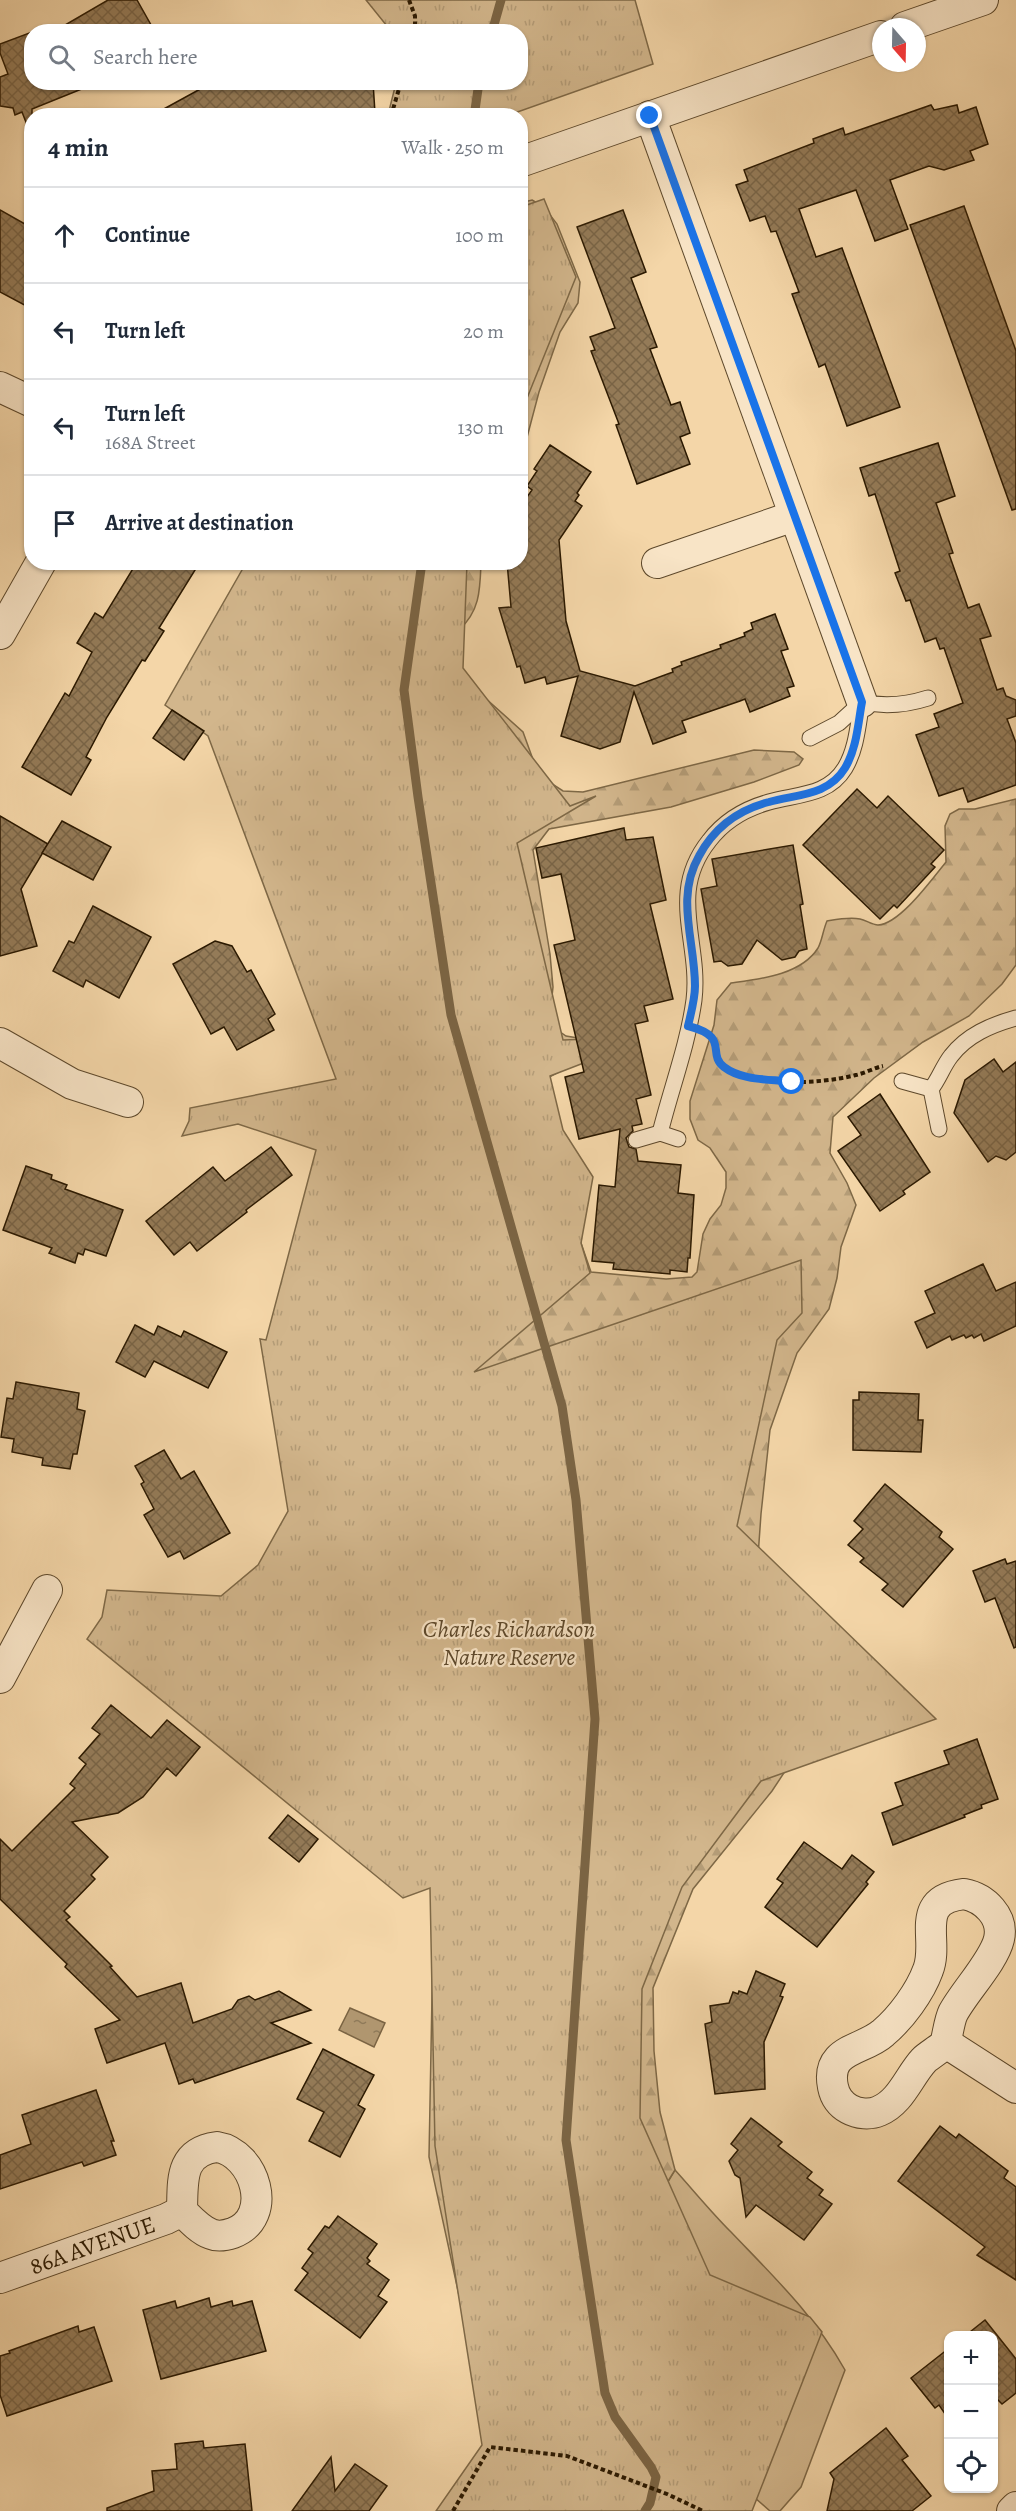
<!DOCTYPE html>
<meta charset="utf-8">
<style>
body{margin:0;font-family:Alegreya,serif;background:#f2f2f3;color:#1f2937}
.controls{position:absolute;right:18px;bottom:18px;display:grid;overflow:hidden;border-radius:12px;box-shadow:0 2px 4px #0004}
.controls button{width:54px;height:54px;display:grid;place-items:center;padding:0;border:0;border-bottom:2px solid #e0e1e3;background:#fff;color:#1f2937;font:30px sans-serif}
.compass{position:absolute;left:872px;top:18px;width:54px;height:54px;border-radius:50%;background:#fff;box-shadow:0 2px 4px #0004;rotate:160deg}
.stop{position:absolute;width:18px;height:18px;margin:-14px;border:4px solid #1a73e8;border-radius:50%;background:#fff}
.stop.end{background:#1a73e8;border-color:#fff;box-shadow:0 2px 6px #0008}
.list{margin:0;padding:0;list-style:none}
h2{display:flex;justify-content:space-between;align-items:center;height:78px;margin:0;padding:0 24px;font-size:26px}
h2 small{font-size:20px;font-weight:400;color:#747a83}
.list li{display:grid;grid-template-columns:39px 1fr auto;gap:18px;align-items:center;box-sizing:border-box;height:96px;padding:0 24px;border-top:2px solid #e0e1e3}
.list b{display:block;font-size:22px;white-space:nowrap}
.list p{margin:0;font-size:20px;white-space:nowrap;color:#747a83}
.list em{font-size:20px;font-style:normal;color:#747a83}
.icon{flex:none;width:33px;height:33px;fill:none;stroke:currentColor;stroke-width:2;stroke-linecap:round;stroke-linejoin:round}
.map{position:relative;flex:none;width:1016px;height:2511px;overflow:hidden}
.search{position:absolute;background:#fff;box-shadow:0 2px 4px #0004;left:24px;top:24px;width:504px;height:66px;display:flex;align-items:center;gap:15px;box-sizing:border-box;padding:0 21px;border-radius:24px;color:#747a83;font-size:22px}
.panel{position:absolute;background:#fff;box-shadow:0 2px 4px #0004;left:24px;top:108px;width:504px;height:462px;border-radius:24px}
.map>svg:first-child{display:block}
.grass{fill:#d2b68c;stroke:#7e6846;stroke-width:1.5}
.forest{fill:url(#forest-firs);stroke:#7e6846;stroke-width:1.5}
.park{fill:url(#park-tufts);stroke:#7e6846;stroke-width:1.5}
.water{fill:url(#water-ripples);stroke:#7b6443;stroke-width:1.5}
.lines{fill:none;stroke-linecap:round;stroke-linejoin:round}
.stream{stroke:#7b6443;stroke-width:9}
.building{fill:url(#building-cross-hatch);stroke:#2b1901;stroke-width:1.5}
.service-casing{stroke:#5d482b;stroke-width:17}
.minor-casing{stroke:#5d482b;stroke-width:32}
.path{stroke:#2b1901;stroke-width:4;stroke-dasharray:4.5 3;stroke-linecap:butt}
.service{stroke:#f8e4c6;stroke-width:15}
.minor{stroke:#f8e4c6;stroke-width:30}
.route{stroke:#1a73e8;stroke-width:8}
.labels{text-anchor:middle;dominant-baseline:central;stroke-width:4.5;stroke-linejoin:round;paint-order:stroke}
.park-label{font-size:24px;font-style:italic;fill:#5d482b;stroke:#f8e4c6}
.street-label{font-size:24px;fill:#2b1901;stroke:#f8e4c6}
</style>
<div class="map">
<svg width="1016" height="2511" viewBox="0 0 1016 2511">
<defs>
<pattern id="forest-firs" width="22" height="20" patternUnits="userSpaceOnUse" patternTransform="scale(1.5)"><rect width="22" height="20" fill="#d2b68c"/><path d="M5 1l3.5 6h-7zM16 11l3.5 6h-7z" fill="#b49c77"/></pattern>
<pattern id="park-tufts" width="24" height="20" patternUnits="userSpaceOnUse" patternTransform="scale(1.5)"><rect width="24" height="20" fill="#d2b68c"/><path d="M3 7l-1-3M5 7V3M7 7l1-3M15 17l-1-3M17 17v-4M19 17l1-3" fill="none" stroke="#b49c77"/></pattern>
<pattern id="water-ripples" width="26" height="14" patternUnits="userSpaceOnUse" patternTransform="scale(1.5)"><rect width="26" height="14" fill="#b0966f"/><path d="M2 4q2-2 4 0t4 0M15 11q2-2 4 0t4 0" fill="none" stroke="#8f7a59"/></pattern>
<pattern id="building-cross-hatch" width="8" height="8" patternUnits="userSpaceOnUse" patternTransform="scale(1.5)"><rect width="8" height="8" fill="#947b58"/><path d="M0 0l8 8M0 8l8-8" fill="none" stroke="#796446"/></pattern>
</defs>
<rect width="100%" height="100%" fill="#f4d6a8"/>
<filter id="stains"><feTurbulence type="fractalNoise" baseFrequency=".00333" numOctaves="4"/><feColorMatrix values="0 0 0 0 .2 0 0 0 0 .09 0 0 0 0 .02 0 0 0 .5 -.17"/></filter>
<radialGradient id="worn" r=".72"><stop offset=".6" stop-color="#630" stop-opacity="0"/><stop offset="1" stop-color="#630" stop-opacity=".3"/></radialGradient>
<path class="grass" d="M675 2170C694 2191 711 2212 731 2232 774 2277 814 2315 845 2370L801 2487 780 2511H770L746 2490 651 2210Z"/>
<g class="forest">
<polygon points="532,200 544,207 557,224 580,282 578,303 560,332 539,392 525,445 521,451 520,203"/>
<path d="M263 563H481C480 590 480 611 459 630L455 659 474 688 523 732 535 765 546 780 563 791 583 792 754 750 794 752 803 759 799 765 754 782 671 807 549 829 533 850 550 954 553 987 550 1015 556 1029 566 1036 584 1039 597 1051 542 1081 584 1209 581 1243 591 1272 666 1279 692 1277 697 1272 703 1234 710 1219 721 1205 726 1188V1172L710 1148 698 1140 690 1119V1101L714 1025 717 1000 731 983C760 979 801 975 818 948 822 941 823 930 827 921 839 919 849 917 860 919 866 920 872 925 878 925 900 924 932 879 946 862L945 826 950 814 959 809H975L1016 799V965L1002 984 969 1016 923 1042 874 1078 833 1117 830 1153 847 1183 856 1205 841 1247 837 1278 829 1309 797 1353 770 1430 761 1514 756 1585 805 1741 772 1791 693 1889 653 1988 654 2051 660 2112 675 2170 484 2477 486 2420 429 2157 435 1835 359 1119Z"/>
</g>
<g class="park">
<polygon points="366,0 635,0 653,64 509,115 388,115 396,83 520,82 520,32 391,31"/>
<polygon points="544,199 576,277 521,413 521,207"/>
<polygon points="246,563 467,563 463,668 570,806 596,796 517,843 563,1040 590,1039 594,1059 550,1076 563,1130 593,1177 581,1243 590,1273 474,1372 801,1260 802,1313 777,1340 737,1526 936,1719 761,1781 682,1887 642,1989 640,2118 710,2275 810,2317 822,2332 752,2511 436,2511 482,2445 435,2146 430,1888 403,1898 87,1639 102,1617 107,1590 221,1596 258,1565 288,1511 260,1339 266,1340 316,1150 238,1124 182,1136 189,1121 190,1108 336,1079 208,736 165,705"/>
</g>
<polygon class="water" points="350,2008 385,2023 374,2047 339,2030"/>
<g class="lines">
<g class="stream">
<polyline points="492,32 501,0"/>
<polyline points="475,110 479,82"/>
<polyline points="422,562 404,690 418,797 451,1015 562,1406 576,1500 595,1719 566,2140 605,2393 615,2417 651,2467 656,2477 650,2503 645,2511"/>
</g>
</g>
<g class="building">
<polygon points="108,0 137,0 155,32 53,32"/>
<polygon points="32,32 32,82 94,84 32,109 32,130 29,130 22,112 15,115 13,108 0,106 0,77 8,74 0,53 0,44"/>
<polygon points="213,82 373,82 375,113 151,116"/>
<polygon points="931,105 934,110 957,105 959,113 976,107 988,144 970,151 974,160 944,170 929,166 890,180 908,229 875,241 856,190 799,209 816,257 842,248 900,407 847,426 825,364 819,367 792,294 799,292 776,231 771,232 765,216 750,221 736,185 748,181 744,170 814,143 813,139 843,128 845,135"/>
<polygon points="964,206 1016,351 1016,509 1012,510 910,225"/>
<polygon points="0,210 32,228 32,309 0,292"/>
<polygon points="623,210 646,272 631,278 657,347 650,349 671,405 680,402 690,433 680,437 690,464 637,484 616,425 619,424 591,351 595,350 590,337 615,328 577,227"/>
<polygon points="938,443 955,496 936,503 953,553 949,554 968,608 979,604 991,636 980,639 997,690 1003,688 1006,696 1016,700 1016,716 1007,719 1016,743 1016,785 968,802 963,788 939,796 916,735 939,727 934,714 963,703 944,648 940,649 936,638 925,642 910,600 906,601 895,573 900,571 875,494 869,496 860,468"/>
<polygon points="550,445 591,472 577,493 579,495 575,501 582,506 559,540 566,621 580,671 635,686 673,672 672,669 682,665 681,662 721,648 720,645 745,636 744,633 753,629 751,623 775,614 788,649 781,651 794,686 787,688 790,696 750,712 745,699 740,701 682,721 686,732 653,744 634,692 620,742 600,749 561,736 578,676 547,684 545,677 525,683 520,666 517,667 499,608 511,607 507,562 520,562 520,507 532,490 527,486 537,471 534,469"/>
<polygon points="137,562 200,562 159,628 164,631 145,661 142,660 107,717 86,757 91,760 71,795 22,767 65,693 69,696 92,652 77,643 95,613 103,618"/>
<polygon points="172,710 204,731 184,760 153,738"/>
<polygon points="857,789 877,808 888,796 944,850 931,864 935,867 897,908 894,905 880,919 803,845"/>
<polygon points="0,816 48,844 21,889 37,946 0,956"/>
<polygon points="62,821 111,847 93,880 42,853"/>
<polygon points="624,828 626,840 653,837 666,900 650,904 673,999 644,1006 648,1021 635,1024 651,1095 636,1099 642,1124 632,1126 633,1131 626,1138 629,1147 636,1149 638,1161 681,1165 678,1193 694,1195 690,1258 688,1258 687,1272 670,1270 670,1274 613,1269 614,1263 592,1261 599,1185 615,1187 620,1129 579,1139 565,1077 584,1072 554,945 575,940 561,874 542,878 536,848"/>
<polygon points="793,845 803,904 800,905 807,949 799,951 795,957 782,960 757,940 742,964 728,966 721,961 714,962 701,889 717,886 712,859"/>
<polygon points="93,906 151,937 119,998 86,980 83,987 53,971 69,941 74,943"/>
<polygon points="215,941 232,946 247,972 251,970 275,1014 268,1019 274,1030 237,1050 224,1027 211,1034 173,964"/>
<polygon points="994,1059 1003,1072 1016,1062 1016,1152 1006,1160 996,1156 988,1162 954,1113 965,1080"/>
<polygon points="880,1094 930,1172 903,1191 905,1194 880,1211 838,1151 861,1135 848,1117"/>
<polygon points="271,1147 292,1175 246,1210 247,1212 197,1251 190,1242 174,1255 146,1221 213,1167 225,1181"/>
<polygon points="26,1166 52,1175 51,1179 67,1185 65,1189 123,1210 106,1256 85,1249 83,1255 78,1253 75,1263 49,1253 52,1248 3,1230"/>
<polygon points="983,1264 996,1291 1016,1282 1016,1326 984,1341 981,1334 974,1338 972,1335 966,1338 964,1335 952,1340 950,1336 927,1348 915,1322 935,1313 925,1291"/>
<polygon points="135,1325 154,1335 158,1326 181,1337 184,1331 227,1352 208,1388 154,1361 145,1377 116,1362"/>
<polygon points="16,1382 79,1393 77,1409 85,1411 77,1454 73,1454 70,1469 42,1465 43,1458 12,1452 14,1439 1,1437 7,1398 13,1399"/>
<polygon points="859,1392 919,1394 918,1420 923,1420 921,1452 853,1450 853,1400 859,1400"/>
<polygon points="164,1450 181,1479 194,1471 230,1533 184,1559 180,1551 168,1557 144,1515 154,1509 141,1484 144,1482 135,1466"/>
<polygon points="885,1484 942,1532 939,1537 953,1549 903,1607 882,1590 888,1584 860,1562 864,1558 848,1545 863,1529 854,1521"/>
<polygon points="1005,1559 1007,1564 1016,1561 1016,1647 1014,1648 995,1598 985,1602 973,1571"/>
<polygon points="111,1705 151,1738 167,1720 200,1747 176,1776 167,1768 143,1797 118,1813 72,1822 108,1857 91,1875 95,1879 64,1911 70,1917 66,1920 112,1966 110,1967 137,1997 181,1983 193,2023 232,2009 238,2000 249,1996 255,2000 279,1991 311,2010 271,2023 311,2043 195,2083 193,2079 179,2084 165,2043 107,2063 95,2029 120,2020 65,1967 67,1964 0,1899 0,1839 12,1851 75,1788 70,1784 86,1764 79,1758 100,1734 92,1728"/>
<polygon points="977,1739 998,1799 981,1805 982,1808 964,1815 965,1817 893,1845 882,1813 903,1805 895,1783 949,1764 944,1751"/>
<polygon points="288,1815 318,1839 299,1862 269,1838"/>
<polygon points="804,1842 842,1869 852,1855 874,1872 866,1882 868,1884 817,1947 765,1907 783,1883 777,1879"/>
<polygon points="756,1971 785,1984 780,1996 783,1997 764,2042 765,2089 715,2094 705,2024 712,2022 710,2006 729,2003 733,1992 738,1994 739,1991 747,1994"/>
<polygon points="323,2049 374,2075 358,2105 365,2109 340,2157 309,2141 324,2112 297,2099"/>
<polygon points="96,2090 114,2141 111,2141 116,2155 84,2166 82,2162 0,2189 0,2155 31,2144 22,2115"/>
<polygon points="751,2118 782,2142 778,2146 812,2172 807,2178 823,2190 819,2195 832,2204 804,2240 756,2205 746,2217 740,2178 735,2175 729,2161 738,2150 731,2144"/>
<polygon points="940,2126 956,2138 959,2134 1008,2171 1004,2178 1016,2187 1016,2280 977,2255 985,2247 898,2181"/>
<polygon points="338,2216 377,2244 367,2258 370,2261 367,2264 389,2280 378,2296 387,2302 360,2338 295,2290 308,2273 302,2268 313,2253 308,2249 325,2226 329,2228"/>
<polygon points="209,2298 211,2307 232,2301 233,2306 252,2301 266,2351 161,2379 143,2310 175,2301 177,2308"/>
<polygon points="985,2320 1016,2359 1016,2393 1002,2404 998,2400 993,2403 993,2336 965,2336"/>
<polygon points="78,2326 79,2332 94,2327 112,2381 7,2416 0,2395 0,2356 10,2353 9,2351"/>
<polygon points="948,2349 948,2418 939,2405 935,2408 911,2378"/>
<polygon points="886,2428 908,2456 902,2460 931,2496 912,2511 827,2511 834,2479 830,2473"/>
<polygon points="203,2441 204,2448 245,2444 252,2511 107,2511 107,2508 154,2491 152,2471 177,2469 175,2444"/>
<polygon points="331,2457 335,2491 355,2464 387,2486 369,2511 292,2511"/>
</g>
<g class="lines">
<g class="service-casing">
<g id="service">
<path d="M862 702C885 707 906 705 928 698"/>
<polyline points="810,738 839,723 862,702"/>
<polyline points="902,1081 931,1089"/>
<path d="M939 1129 931 1089C939 1079 943 1066 951 1056 967 1035 991 1025 1016 1018"/>
<path d="M660 1133C671 1089 688 1044 694 1000 701 942 667 894 709 841 724 821 744 809 769 802 797 794 828 796 845 768 857 748 858 723 862 702"/>
<polyline points="636,1140 660,1133 678,1139"/>
</g>
</g>
<g class="minor-casing">
<g id="minor">
<polyline points="905,27 983,0"/>
<polyline points="650,116 862,702"/>
<polyline points="520,162 881,36"/>
<polyline points="0,387 32,402"/>
<polyline points="657,563 794,516"/>
<polyline points="0,634 41,562"/>
<polyline points="0,1043 72,1084 128,1102"/>
<polyline points="0,1678 47,1590"/>
<path d="M964 1894C985 1898 1004 1917 999 1939 994 1961 964 1992 953 2013 949 2021 947 2040 945 2043 942 2048 929 2055 924 2060 909 2076 901 2102 879 2111 870 2115 858 2114 849 2109 840 2104 835 2097 833 2087 825 2048 863 2051 883 2033 901 2018 920 1992 928 1970 940 1940 912 1900 964 1894Z"/>
<polyline points="946,2043 1016,2088"/>
<path d="M217 2147C255 2153 275 2217 233 2233 227 2235 218 2237 211 2234 200 2230 190 2219 182 2211 183 2181 179 2152 217 2147Z"/>
<path id="s1" d="M0 2278 166 2219 182 2211"/>
<polyline points="1012,2511 1016,2507"/>
</g>
</g>
<g class="path">
<polyline points="409,0 415,16 415,32"/>
<polyline points="391,116 401,82"/>
<path d="M713 1037 719 1062C746 1089 822 1084 856 1075 865 1073 874 1068 883 1066"/>
<polyline points="453,2511 490,2447 567,2456 667,2494 703,2511"/>
</g>
<use href="#service" class="service"/>
<use href="#minor" class="minor"/>
</g>
<g class="lines">
<path class="route" d="M650 116 862 702C858 723 857 748 845 768 828 796 797 794 769 802 738 810 714 828 699 856 675 898 695 941 695 986 695 999 691 1013 688 1026 731 1037 706 1053 724 1067 742 1081 771 1079 792 1082"/>
</g>
<g class="labels">
<g class="park-label">
<text x="509" y="1629">Charles Richardson<tspan x="509" dy="28">Nature Reserve</tspan></text>
</g>
<g class="street-label">
<text stroke="none"><textPath href="#s1" startOffset="98">86A AVENUE</textPath></text>
</g>
</g>
<rect width="100%" height="100%" filter="url(#stains)"/>
<rect width="100%" height="100%" fill="url(#worn)"/>
</svg>
<div class="controls">
<button>+</button>
<button>−</button>
<button><svg class="icon" aria-label="locate" viewBox="0 0 24 24"><circle cx="12" cy="12" r="6"/><path d="M12 2v4M12 18v4M2 12h4M18 12h4"/></svg></button>
</div>
<svg class="compass" viewBox="-18 -18 36 36"><path d="M0-13l5 13h-10z" fill="#e53935"/><path d="M0 13l5-13h-10z" fill="#747a83"/></svg>
<div class="stop" style="left:792px;top:1082px"></div>
<div class="stop end" style="left:650px;top:116px"></div>
<div class="search"><svg class="icon" aria-label="search" viewBox="0 0 24 24"><circle cx="10" cy="10" r="6"/><path d="M15 15l6 6"/></svg>Search here</div>
<section class="panel">
<h2>4 min<small>Walk · 250 m</small></h2>
<ul class="list">
<li><svg class="icon" aria-label="ahead" viewBox="0 0 24 24"><path d="M12 20V5M6 11l6-6 6 6"/></svg><div><b>Continue</b></div><em>100 m</em></li>
<li><svg class="icon" aria-label="left" viewBox="0 0 24 24"><path d="M17 20v-9H6M10 6l-5 5 5 5"/></svg><div><b>Turn left</b></div><em>20 m</em></li>
<li><svg class="icon" aria-label="left" viewBox="0 0 24 24"><path d="M17 20v-9H6M10 6l-5 5 5 5"/></svg><div><b>Turn left</b><p>168A Street</p></div><em>130 m</em></li>
<li><svg class="icon" aria-label="arrive" viewBox="0 0 24 24"><path d="M6 21V4h12l-3 4 3 4H6"/></svg><div><b>Arrive at destination</b></div></li>
</ul>
</section>
</div>
